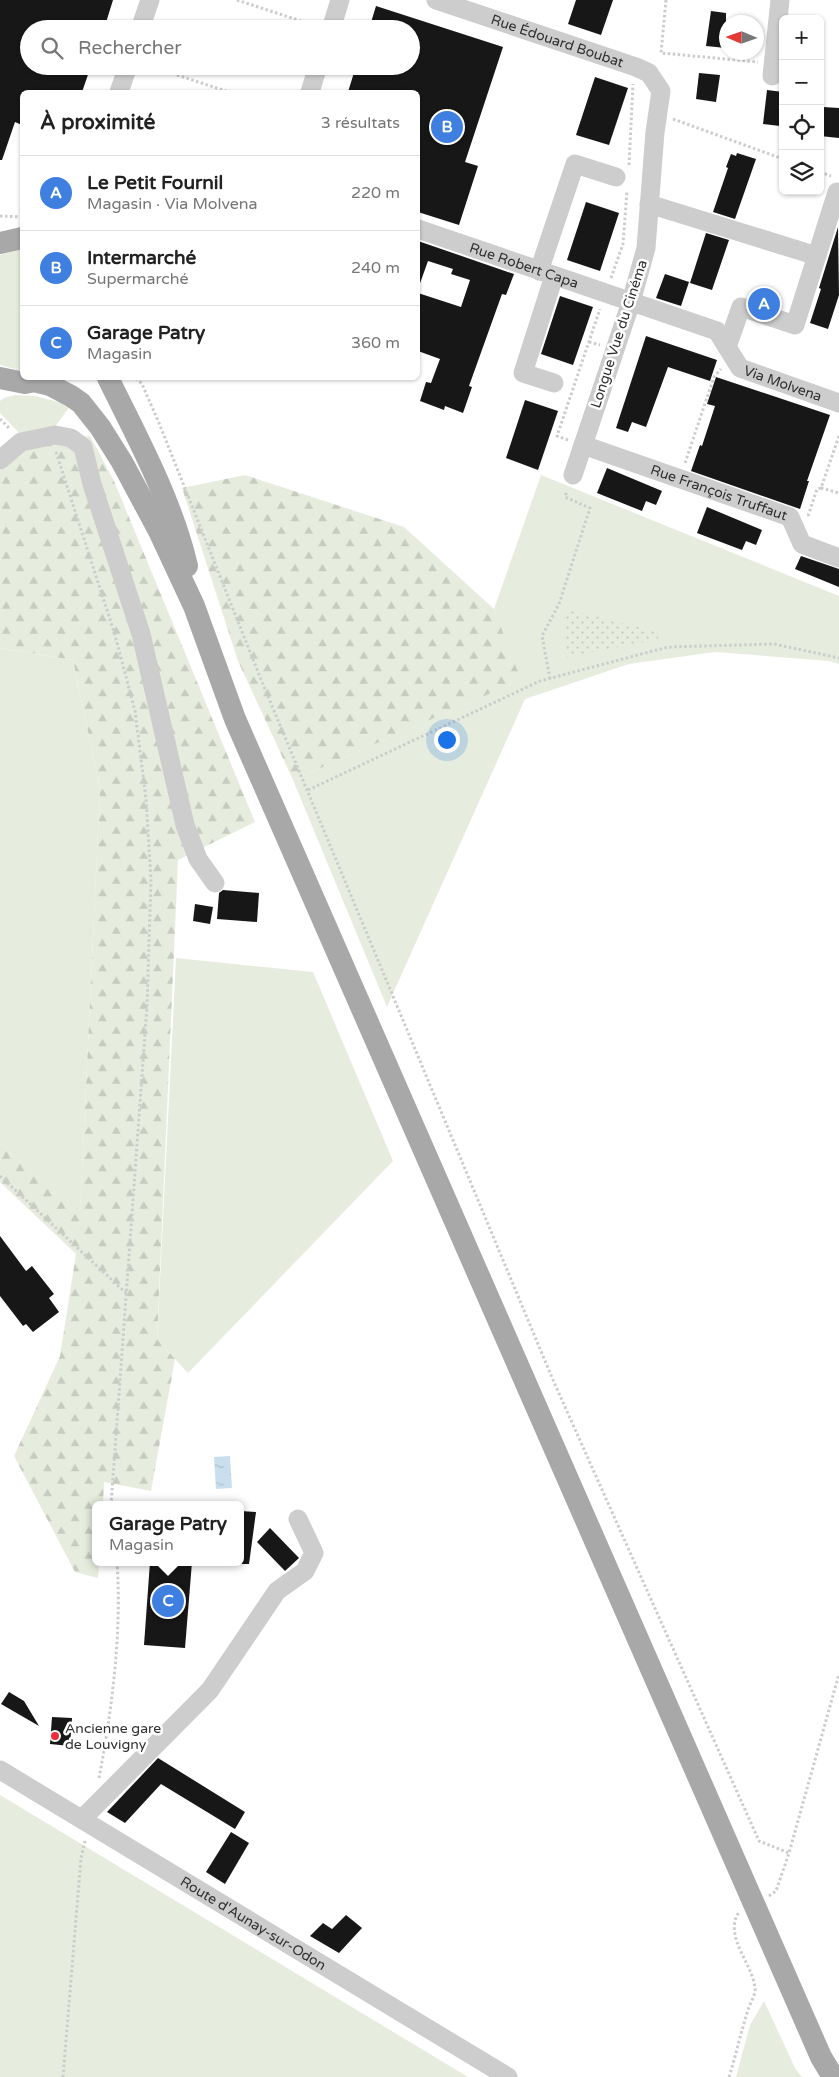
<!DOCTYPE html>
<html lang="fr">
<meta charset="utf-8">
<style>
body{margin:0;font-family:"Varela Round",sans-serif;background:#f2f2f2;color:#222}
.controls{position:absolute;right:15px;top:15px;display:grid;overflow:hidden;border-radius:8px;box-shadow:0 1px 4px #0004}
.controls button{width:45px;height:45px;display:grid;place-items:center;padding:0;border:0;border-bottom:1px solid #e0e0e0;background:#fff;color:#222;font:25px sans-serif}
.compass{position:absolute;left:719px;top:15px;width:45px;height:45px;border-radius:50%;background:#fff;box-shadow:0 1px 4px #0004;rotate:272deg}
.you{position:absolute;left:446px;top:739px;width:18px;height:18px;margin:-12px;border:4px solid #fff;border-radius:50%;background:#1a73e8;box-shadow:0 0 0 8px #1a73e833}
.badge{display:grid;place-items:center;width:32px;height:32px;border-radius:50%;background:#ec2e3a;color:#fff;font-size:16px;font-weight:700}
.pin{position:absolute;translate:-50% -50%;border:2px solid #fff;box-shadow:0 1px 5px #0006}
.popup{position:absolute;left:92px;top:1501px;width:152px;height:65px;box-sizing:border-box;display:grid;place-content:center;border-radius:8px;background:#fff;filter:drop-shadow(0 1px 4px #0005);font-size:16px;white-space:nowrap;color:#767676}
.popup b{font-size:19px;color:#222}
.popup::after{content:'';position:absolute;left:50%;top:100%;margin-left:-10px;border:10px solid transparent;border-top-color:#fff}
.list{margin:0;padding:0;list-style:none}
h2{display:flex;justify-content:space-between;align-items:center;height:65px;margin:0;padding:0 20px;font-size:21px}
h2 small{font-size:16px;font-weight:400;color:#767676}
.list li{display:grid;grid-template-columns:32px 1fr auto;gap:15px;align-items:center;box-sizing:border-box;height:75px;padding:0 20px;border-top:1px solid #e0e0e0}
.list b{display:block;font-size:19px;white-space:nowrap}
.list p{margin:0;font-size:16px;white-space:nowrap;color:#767676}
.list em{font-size:16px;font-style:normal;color:#767676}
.icon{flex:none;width:28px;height:28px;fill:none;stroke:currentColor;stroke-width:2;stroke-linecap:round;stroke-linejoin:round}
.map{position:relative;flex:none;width:839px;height:2077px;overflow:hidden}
.search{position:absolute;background:#fff;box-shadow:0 1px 4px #0004;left:20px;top:20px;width:400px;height:55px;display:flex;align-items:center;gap:12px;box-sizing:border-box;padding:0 18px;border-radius:28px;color:#767676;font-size:19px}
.panel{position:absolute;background:#fff;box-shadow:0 1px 4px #0004;left:20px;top:90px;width:400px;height:290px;border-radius:8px}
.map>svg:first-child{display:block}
.grass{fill:#e6edde}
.forest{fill:url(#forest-firs)}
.garden{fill:url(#garden-dots)}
.water{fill:url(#water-ripples)}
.building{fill:#171717}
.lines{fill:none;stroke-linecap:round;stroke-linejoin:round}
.path{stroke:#cdcdcd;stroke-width:3;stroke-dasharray:2.5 2.5;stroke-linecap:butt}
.minor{stroke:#cdcdcd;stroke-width:19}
.major{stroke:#a8a8a8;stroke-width:22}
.poi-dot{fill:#ec2e3a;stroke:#fff;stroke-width:2}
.labels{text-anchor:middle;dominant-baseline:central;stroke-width:5;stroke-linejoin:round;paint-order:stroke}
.street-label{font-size:14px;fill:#303030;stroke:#fff}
.poi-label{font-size:14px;fill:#303030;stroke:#fff;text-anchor:start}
</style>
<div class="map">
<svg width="839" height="2077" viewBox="0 0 839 2077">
<defs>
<pattern id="forest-firs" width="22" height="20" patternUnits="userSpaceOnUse" patternTransform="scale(1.25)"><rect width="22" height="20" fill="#e6edde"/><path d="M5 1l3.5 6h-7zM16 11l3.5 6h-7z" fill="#c6ccbf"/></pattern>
<pattern id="garden-dots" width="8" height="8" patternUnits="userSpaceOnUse" patternTransform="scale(1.25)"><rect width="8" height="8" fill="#e6edde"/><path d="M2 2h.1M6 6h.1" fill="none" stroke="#c6ccbf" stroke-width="1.8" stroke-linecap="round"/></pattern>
<pattern id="water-ripples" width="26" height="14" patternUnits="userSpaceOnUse" patternTransform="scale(1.25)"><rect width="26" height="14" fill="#cadfee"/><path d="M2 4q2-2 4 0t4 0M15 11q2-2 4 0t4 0" fill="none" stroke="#aec0cc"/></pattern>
</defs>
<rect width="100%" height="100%" fill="#fff"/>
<g class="grass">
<polygon points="22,249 22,371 0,365 0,255"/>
<polygon points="15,395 36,396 69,405 68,409 54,428 22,436 0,413 0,401 4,398"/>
<polygon points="541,475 839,596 839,664 829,661 715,652 629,664 525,699 387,1007 293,780 520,680 494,609"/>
<polygon points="0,648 73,660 100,789 80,1214 0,1144"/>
<polygon points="176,958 313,972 393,1161 188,1373 157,1340"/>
<polygon points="0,1795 468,2077 0,2077"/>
<polygon points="764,2001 795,2068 802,2077 736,2077 750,2025"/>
</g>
<g class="forest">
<polygon points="90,436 114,481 255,822 178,860 157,1339 175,1359 151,1491 104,1482 103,1505 96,1505 96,1562 99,1562 98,1578 75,1572 14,1456 60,1356 76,1254 0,1182 0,1144 80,1213 100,789 73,660 0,648 0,470 11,457 33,442"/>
<polygon points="245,475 404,527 494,609 521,680 293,780 238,661 182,488"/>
</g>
<polygon class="garden" points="565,609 655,631 659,639 567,657"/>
<polygon class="water" points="230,1456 232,1488 216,1489 214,1457"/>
<g class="building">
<polygon points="0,0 113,0 104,29 29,29 29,66 91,66 82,92 22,92 22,125 15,122 2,160 0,160"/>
<polygon points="576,0 613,0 601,35 568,24"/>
<polygon points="376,6 503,47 465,162 478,166 459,225 418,212 418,92 348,92 356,66 411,66 411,29 369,29"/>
<polygon points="711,11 726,13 726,48 706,46"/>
<polygon points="699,73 720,75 716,102 696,99"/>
<polygon points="595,77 628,88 609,145 576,135"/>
<polygon points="767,90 783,92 780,126 763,124"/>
<polygon points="823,107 839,108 839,138 820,136"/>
<polygon points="737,153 756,159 735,219 713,212 728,168 726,167 731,154 736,156"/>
<polygon points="586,202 619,213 600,271 567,260"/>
<polygon points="838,227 839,295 828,329 810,323 821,289 819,288"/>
<polygon points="706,233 729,240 712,290 690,283"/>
<polygon points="418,241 514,274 506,295 502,294 469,386 472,387 463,413 445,406 444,410 420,401 426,382 431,383 440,359 418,351 418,293 461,307 470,280 451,274 453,269 428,261 419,286 418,286"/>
<polygon points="665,274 689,282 681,306 656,298"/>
<polygon points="560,296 593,307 573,365 541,354"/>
<polygon points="646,336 717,360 710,381 668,367 646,427 632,422 628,432 616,428"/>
<polygon points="716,377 830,415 807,481 809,481 800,509 691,471 700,445 702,446 715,406 707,404"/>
<polygon points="525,400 558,411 538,470 506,458"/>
<polygon points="607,468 662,491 656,505 646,501 642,511 597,493"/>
<polygon points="707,507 762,530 756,545 746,541 742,550 697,533"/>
<polygon points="801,556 839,569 839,587 795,569"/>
<polygon points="223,890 259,893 257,922 217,919 219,893"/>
<polygon points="195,904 213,907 210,924 193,921"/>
<polygon points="0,1236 26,1271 32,1266 54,1294 49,1298 59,1312 33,1332 26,1324 23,1326 0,1296"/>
<polygon points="240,1511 256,1512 249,1564 240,1564"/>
<polygon points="270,1528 299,1558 285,1571 257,1542"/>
<polygon points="150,1562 192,1562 185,1648 144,1645"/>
<polygon points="9,1692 24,1701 39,1726 1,1704"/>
<polygon points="52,1717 72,1718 70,1746 50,1744"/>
<polygon points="158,1758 245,1812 235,1829 161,1784 125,1823 107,1812"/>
<polygon points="231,1832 249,1843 225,1884 206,1872"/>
<polygon points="346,1915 362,1928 339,1953 310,1936 323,1923 332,1929"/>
</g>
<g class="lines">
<g class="path">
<polyline points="237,0 316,26"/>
<polyline points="666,0 661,53 758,62"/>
<polyline points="293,66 299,68"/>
<polyline points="177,75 229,92"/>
<polyline points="673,119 783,159"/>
<polyline points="629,165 633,84"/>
<polyline points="820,172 831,176"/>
<polyline points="0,216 22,217"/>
<polyline points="611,278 623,244 627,191"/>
<polyline points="589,342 600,345"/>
<polyline points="136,378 142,384 159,423 262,682 553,1380 759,1841 789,1853"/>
<polyline points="0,419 10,429"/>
<polyline points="568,440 557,436 600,309"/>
<polyline points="56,452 115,635 135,711 146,799 151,879 147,1006 111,1505"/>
<polyline points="685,463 714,377 721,369"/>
<polyline points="821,488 839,493"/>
<polyline points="808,516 817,489 821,488 839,436"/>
<polyline points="550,679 542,636 559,604 590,508 565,497 567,491"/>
<polyline points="308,790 540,681 668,647 774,644 839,658"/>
<polyline points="0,1176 126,1293"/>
<path d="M99 1778C112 1710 122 1631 117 1562"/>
<polyline points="769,1896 776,1891 789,1853 839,1674"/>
<polyline points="63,2077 81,1858 85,1841"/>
<path d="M729 2077C736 2055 741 2032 748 2010 750 2003 756 1995 755 1988 753 1964 723 1936 739 1912"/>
</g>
<g class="minor">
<path id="s1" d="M436 0 636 67 649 73 661 91 655 132 646 248 631 302 573 475"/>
<polyline points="140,29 150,0"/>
<polyline points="331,29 340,0"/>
<polyline points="772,76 780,0"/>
<polyline points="119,92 128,66"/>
<polyline points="310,92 318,66"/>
<polyline points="649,204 817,256"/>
<path id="s2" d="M418 229 717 331 740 368 839 403"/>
<polyline points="539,271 575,164 616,177"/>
<polyline points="727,347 741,307 795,325 837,192"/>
<polyline points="554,383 523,373 554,276"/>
<path id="s3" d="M583 445 790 517 802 544 839 558"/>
<polyline points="0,460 21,442 55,435 71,438 83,447 92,484 141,634 185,825 198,859 215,883"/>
<path id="s4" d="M0 1770 508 2077"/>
<polyline points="83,1818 210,1690 277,1591 305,1571 314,1553 298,1519"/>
</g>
<g class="major">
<polyline points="0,243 22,238"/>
<polyline points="0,378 25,383 51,378"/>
<path d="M108 378C137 437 172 501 187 566"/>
<polyline points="38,382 50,385 71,396 81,403 100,427 122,462 159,531 194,606 235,719 821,2057 833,2077"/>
</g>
</g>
<circle class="poi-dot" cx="55" cy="1736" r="5"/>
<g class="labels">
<g class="street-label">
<text stroke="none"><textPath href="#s1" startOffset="128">Rue Édouard Boubat</textPath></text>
<text stroke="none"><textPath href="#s2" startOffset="112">Rue Robert Capa</textPath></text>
<text transform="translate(619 334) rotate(-72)">Longue Vue du Cinéma</text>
<text stroke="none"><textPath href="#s2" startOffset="405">Via Molvena</textPath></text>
<text stroke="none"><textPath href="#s3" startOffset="144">Rue François Truffaut</textPath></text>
<text stroke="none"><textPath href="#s4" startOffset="296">Route d'Aunay-sur-Odon</textPath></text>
</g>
<g class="poi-label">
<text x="65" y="1728">Ancienne gare<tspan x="65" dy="16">de Louvigny</tspan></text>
</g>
</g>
</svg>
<div class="controls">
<button>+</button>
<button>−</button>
<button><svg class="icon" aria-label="locate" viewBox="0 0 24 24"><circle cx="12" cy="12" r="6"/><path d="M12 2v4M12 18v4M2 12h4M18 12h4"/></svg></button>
<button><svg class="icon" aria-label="layers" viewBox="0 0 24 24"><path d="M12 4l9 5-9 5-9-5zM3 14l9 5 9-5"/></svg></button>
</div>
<svg class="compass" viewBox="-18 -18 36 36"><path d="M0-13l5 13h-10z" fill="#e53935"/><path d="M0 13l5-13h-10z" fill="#767676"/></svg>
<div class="you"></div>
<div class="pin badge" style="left:764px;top:304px;background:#3f7fe0">A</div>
<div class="pin badge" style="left:447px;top:127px;background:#3f7fe0">B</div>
<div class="pin badge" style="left:168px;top:1601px;background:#3f7fe0">C</div>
<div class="popup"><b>Garage Patry</b>Magasin</div>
<div class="search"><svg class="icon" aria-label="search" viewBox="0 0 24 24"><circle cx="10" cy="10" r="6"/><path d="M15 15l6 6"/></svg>Rechercher</div>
<section class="panel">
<h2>À proximité<small>3 résultats</small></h2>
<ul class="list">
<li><span class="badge" style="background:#3f7fe0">A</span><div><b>Le Petit Fournil</b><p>Magasin · Via Molvena</p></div><em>220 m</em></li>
<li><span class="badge" style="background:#3f7fe0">B</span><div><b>Intermarché</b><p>Supermarché</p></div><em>240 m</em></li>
<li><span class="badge" style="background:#3f7fe0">C</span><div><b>Garage Patry</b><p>Magasin</p></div><em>360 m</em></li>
</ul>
</section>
</div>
